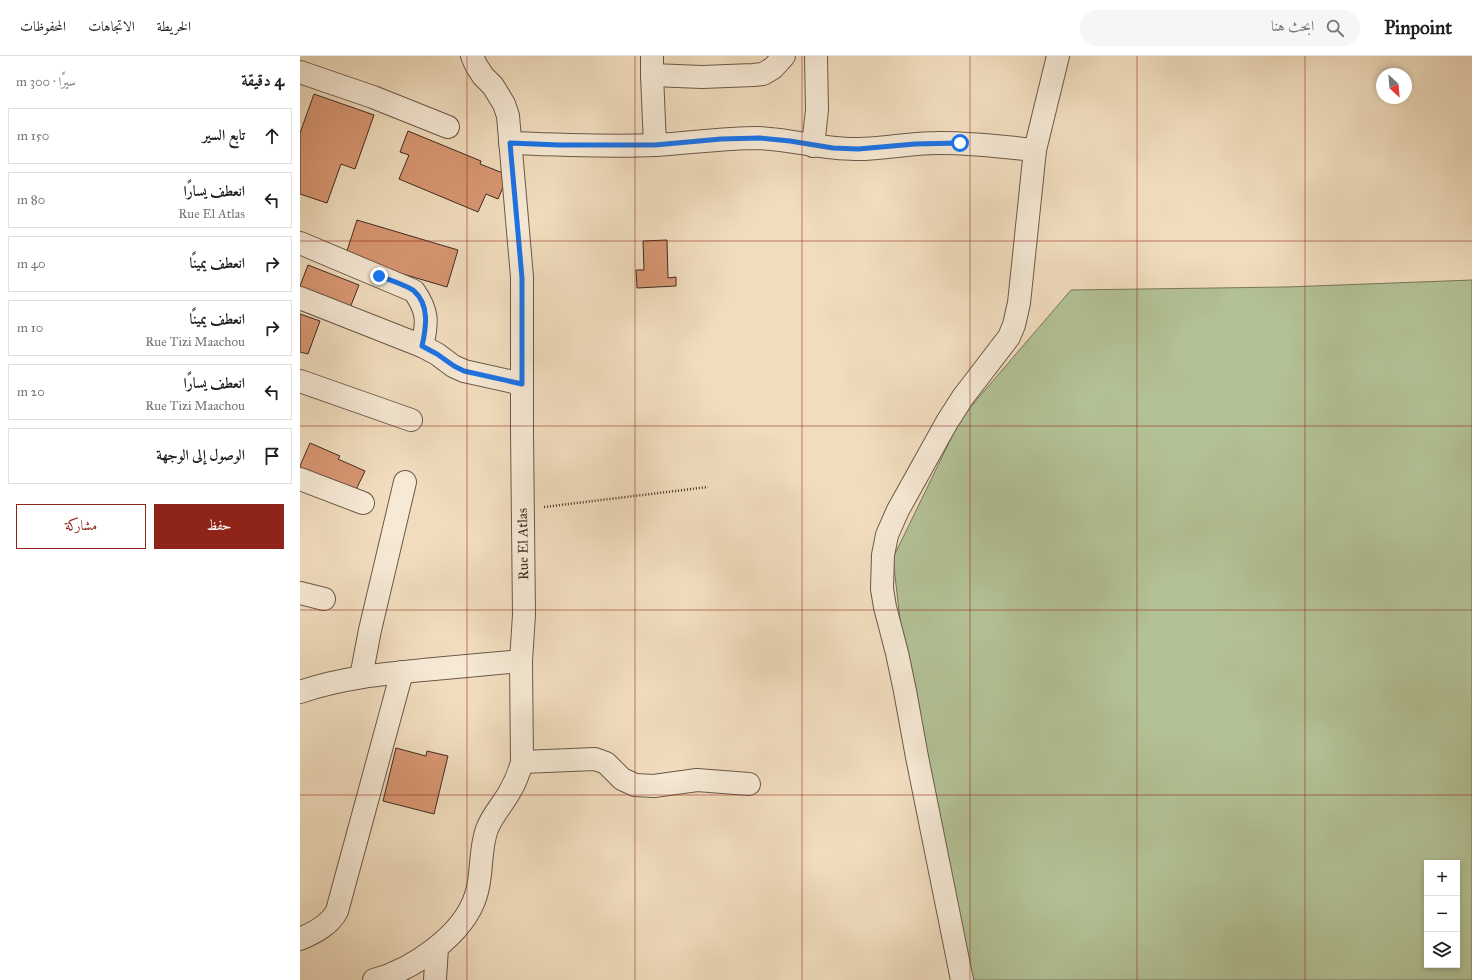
<!DOCTYPE html>
<html lang="ar">
<meta charset="utf-8">
<style>
body{margin:0;font-family:"IM FELL Great Primer",Amiri,serif;background:#f6f6f6;color:#202124;direction:rtl}
.controls{position:absolute;right:12px;bottom:12px;display:grid;overflow:hidden;border-radius:0px;box-shadow:0 2px 6px #0003}
.controls button{width:36px;height:36px;display:grid;place-items:center;padding:0;border:0;border-bottom:1px solid #e0e0e0;background:#fff;color:#202124;font:20px sans-serif}
.compass{position:absolute;left:1076px;top:12px;width:36px;height:36px;border-radius:50%;background:#fff;box-shadow:0 2px 6px #0003;rotate:154deg}
.stop{position:absolute;width:12px;height:12px;margin:-9px;border:3px solid #1a73e8;border-radius:50%;background:#fff}
.stop.end{background:#1a73e8;border-color:#fff;box-shadow:0 1px 4px #0008}
.list{margin:0;padding:0;list-style:none}
h2{display:flex;justify-content:space-between;align-items:center;height:52px;margin:0;padding:0 16px;font-size:17px}
h2 small{font-size:13px;font-weight:400;color:#757577}
.list li{display:grid;grid-template-columns:26px 1fr auto;gap:12px;align-items:center;box-sizing:border-box;height:56px;margin:0 8px 8px;padding:0 8px;border:1px solid #e0e0e0;border-radius:0px}
.list b{display:block;font-size:15px;white-space:nowrap}
.list p{margin:0;font-size:13px;white-space:nowrap;color:#757577}
.list em{font-size:13px;font-style:normal;color:#757577}
.actions{display:flex;gap:8px;padding:12px 16px}
.actions a{flex:1;padding:9px 0;border:1px solid #8f2418;border-radius:0px;text-align:center;font-size:14px;color:#8f2418}
.actions .main{background:#8f2418;color:#fff}
.icon{flex:none;width:22px;height:22px;fill:none;stroke:currentColor;stroke-width:2;stroke-linecap:round;stroke-linejoin:round}
.map{position:relative;flex:none;width:1172px;height:924px;overflow:hidden;direction:ltr}
header{display:flex;align-items:center;gap:24px;box-sizing:border-box;height:56px;padding:0 20px;background:#fff;border-bottom:1px solid #e0e0e0}
header strong{font-size:19px}
nav{display:flex;gap:22px;margin-inline-start:auto;font-size:14px}
.search{width:280px;height:36px;background:#f6f6f6;display:flex;align-items:center;gap:10px;box-sizing:border-box;padding:0 14px;border-radius:22px;color:#757577;font-size:15px}
main{display:flex}
aside{flex:1;background:#fff}
.map>svg:first-child{display:block}
.green{fill:#b3c296;stroke:#79775c;fill-rule:evenodd}
.building{fill:#d89773;stroke:#3f2c22}
.lines{fill:none;stroke-linecap:round;stroke-linejoin:round}
.minor-casing{stroke:#6c5849;stroke-width:24}
.path{stroke:#3f2c22;stroke-width:2.5;stroke-dasharray:1 2;stroke-linecap:butt}
.minor{stroke:#f6e9d5;stroke-width:22}
.route{stroke:#1a73e8;stroke-width:5}
.grid{fill:none;stroke:#8f2418;stroke-width:1;stroke-opacity:0.55}
.labels{text-anchor:middle;dominant-baseline:central;stroke-width:3.5;stroke-linejoin:round;paint-order:stroke}
.street-label{font-size:14px;fill:#3f2c22;stroke:#f6e9d5}
</style>
<header>
<strong>Pinpoint</strong>
<div class="search"><svg class="icon" aria-label="search" viewBox="0 0 24 24"><circle cx="10" cy="10" r="6"/><path d="M15 15l6 6"/></svg>ابحث هنا</div>
<nav><a>الخريطة</a><a>الاتجاهات</a><a>المحفوظات</a></nav>
</header>
<main>
<div class="map">
<svg width="1172" height="924" viewBox="0 0 1172 924">
<rect width="100%" height="100%" fill="#f1ddbe"/>
<filter id="stains"><feTurbulence type="fractalNoise" baseFrequency=".005" numOctaves="4"/><feColorMatrix values="0 0 0 0 .2 0 0 0 0 .09 0 0 0 0 .02 0 0 0 .5 -.17"/></filter>
<radialGradient id="worn" r=".72"><stop offset=".6" stop-color="#630" stop-opacity="0"/><stop offset="1" stop-color="#630" stop-opacity=".3"/></radialGradient>
<path class="green" d="M1172 224V924H670L611 661 593 502 661 362 771 234 986 231ZM1127 807H1157V909H1127Z"/>
<g class="building">
<polygon points="14,38 74,59 55,113 41,108 27,147 0,138 0,77"/>
<polygon points="108,75 181,105 180,108 208,119 198,143 186,138 178,156 99,123 109,99 100,96"/>
<polygon points="57,164 158,194 147,231 45,201"/>
<polygon points="367,184 368,222 376,221 376,230 337,232 336,214 344,214 343,185"/>
<polygon points="8,209 59,229 48,257 0,238 0,230"/>
<polygon points="0,258 20,265 8,298 0,296"/>
<polygon points="10,387 40,400 38,403 65,415 53,440 0,416 0,410"/>
<polygon points="96,692 126,700 127,695 148,700 134,758 83,745"/>
</g>
<g class="lines">
<g class="minor-casing">
<g id="minor">
<polyline points="352,0 352,19 355,89"/>
<polyline points="0,16 73,41 148,71"/>
<polyline points="352,19 402,21 453,19 463,18 473,12 484,0"/>
<path d="M210 87C259 89 307 91 356 89 390 87 424 82 458 82 492 83 524 94 558 93 584 93 610 87 636 87 669 86 702 91 735 94"/>
<polyline points="513,90 517,54 516,0"/>
<path d="M0 187 114 235C128 255 128 266 122 290"/>
<polyline points="0,242 122,290 137,298 153,310 164,315 222,328"/>
<polyline points="0,325 111,364"/>
<polyline points="0,423 63,447"/>
<polyline points="0,537 24,543"/>
<polyline points="61,621 70,574 105,426"/>
<path d="M0 636C40 622 82 618 123 614 156 611 188 608 221 605"/>
<polyline points="222,706 295,703 306,707 322,723 335,729 354,730 397,724 449,728"/>
<path d="M0 883C14 877 30 869 37 855L102 616"/>
<path d="M74 924C112 914 164 879 176 839 183 818 179 795 187 773 192 760 202 749 209 737 215 727 219 717 222 706L221 605 224 559 222 377V221L208 60 204 48 193 30 183 20 176 9 172 0"/>
<polyline points="135,924 137,891"/>
<polyline points="662,924 617,701 605,635 597,597 585,551 582,533 583,499 587,479 598,454 647,366 663,341 709,281 714,269 719,247 735,94 758,0"/>
</g>
</g>
<polyline class="path" points="244,451 408,431"/>
<use href="#minor" class="minor"/>
</g>
<g class="lines">
<path class="route" d="M79 220C87 223 109 230 114 235 130 249 126 272 122 290L137 298 154 310 164 315 222 328V222L210 87 259 89H355L421 83 460 82 490 85 533 92 558 93 615 88 660 87"/>
</g>
<path class="grid" d="M167 0V924M335 0V924M502 0V924M670 0V924M837 0V924M1005 0V924M0 185H1172M0 370H1172M0 554H1172M0 739H1172"/>
<g class="labels">
<g class="street-label">
<text transform="translate(223 488) rotate(-91)">Rue El Atlas</text>
</g>
</g>
<rect width="100%" height="100%" filter="url(#stains)"/>
<rect width="100%" height="100%" fill="url(#worn)"/>
</svg>
<div class="controls">
<button>+</button>
<button>−</button>
<button><svg class="icon" aria-label="layers" viewBox="0 0 24 24"><path d="M12 4l9 5-9 5-9-5zM3 14l9 5 9-5"/></svg></button>
</div>
<svg class="compass" viewBox="-18 -18 36 36"><path d="M0-13l5 13h-10z" fill="#e53935"/><path d="M0 13l5-13h-10z" fill="#757577"/></svg>
<div class="stop" style="left:660px;top:87px"></div>
<div class="stop end" style="left:79px;top:220px"></div>
</div>
<aside>
<h2>4 دقيقة<small>سيرًا · 300 m</small></h2>
<ul class="list">
<li><svg class="icon" aria-label="ahead" viewBox="0 0 24 24"><path d="M12 20V5M6 11l6-6 6 6"/></svg><div><b>تابع السير</b></div><em>150 m</em></li>
<li><svg class="icon" aria-label="left" viewBox="0 0 24 24"><path d="M17 20v-9H6M10 6l-5 5 5 5"/></svg><div><b>انعطف يسارًا</b><p>Rue El Atlas</p></div><em>80 m</em></li>
<li><svg class="icon" aria-label="right" viewBox="0 0 24 24"><path d="M7 20v-9h11M14 6l5 5-5 5"/></svg><div><b>انعطف يمينًا</b></div><em>40 m</em></li>
<li><svg class="icon" aria-label="right" viewBox="0 0 24 24"><path d="M7 20v-9h11M14 6l5 5-5 5"/></svg><div><b>انعطف يمينًا</b><p>Rue Tizi Maachou</p></div><em>10 m</em></li>
<li><svg class="icon" aria-label="left" viewBox="0 0 24 24"><path d="M17 20v-9H6M10 6l-5 5 5 5"/></svg><div><b>انعطف يسارًا</b><p>Rue Tizi Maachou</p></div><em>20 m</em></li>
<li><svg class="icon" aria-label="arrive" viewBox="0 0 24 24"><path d="M6 21V4h12l-3 4 3 4H6"/></svg><div><b>الوصول إلى الوجهة</b></div></li>
</ul>
<div class="actions"><a class="main">حفظ</a><a>مشاركة</a></div>
</aside>
</main>
